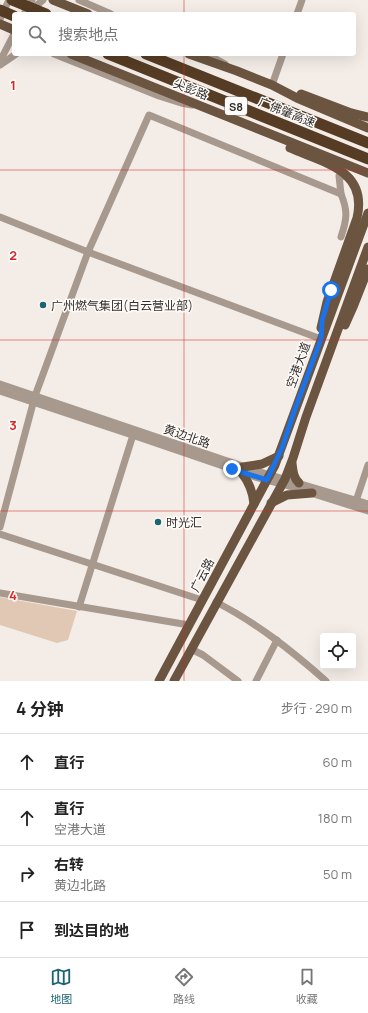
<!DOCTYPE html>
<html lang="zh">
<meta charset="utf-8">
<style>
body{margin:0;font-family:Manrope,"Noto Sans SC",sans-serif;background:#f2f2f2;color:#222}
.controls{position:absolute;right:12px;bottom:12px;display:grid;overflow:hidden;border-radius:4px;box-shadow:0 4px 16px #0002}
.controls button{width:36px;height:36px;display:grid;place-items:center;padding:0;border:0;border-bottom:1px solid #e0e0e0;background:#fff;color:#222;font:20px sans-serif}
.stop{position:absolute;width:12px;height:12px;margin:-9px;border:3px solid #1a73e8;border-radius:50%;background:#fff}
.stop.end{background:#1a73e8;border-color:#fff;box-shadow:0 1px 4px #0008}
.list{margin:0;padding:0;list-style:none}
h2{display:flex;justify-content:space-between;align-items:center;height:52px;margin:0;padding:0 16px;font-size:17px}
h2 small{font-size:13px;font-weight:400;color:#767676}
.list li{display:grid;grid-template-columns:26px 1fr auto;gap:12px;align-items:center;box-sizing:border-box;height:56px;padding:0 16px;border-top:1px solid #e0e0e0}
.list b{display:block;font-size:15px;white-space:nowrap}
.list p{margin:0;font-size:13px;white-space:nowrap;color:#767676}
.list em{font-size:13px;font-style:normal;color:#767676}
.icon{flex:none;width:22px;height:22px;fill:none;stroke:currentColor;stroke-width:2;stroke-linecap:round;stroke-linejoin:round}
.map{position:relative;flex:none;width:368px;height:681px;overflow:hidden}
.search{position:absolute;background:#fff;box-shadow:0 4px 16px #0002;left:12px;right:12px;top:12px;height:44px;display:flex;align-items:center;gap:10px;box-sizing:border-box;padding:0 14px;border-radius:4px;color:#767676;font-size:15px}
.sheet{height:276px;background:#fff}
nav{display:flex;justify-content:space-around;align-items:center;box-sizing:border-box;height:56px;border-top:1px solid #e0e0e0;background:#fff;font-size:11px;color:#767676}
nav a{display:grid;justify-items:center;gap:2px}
nav .on{color:#1b6571}
.map>svg:first-child{display:block}
.green{fill:#e0c8b5}
.lines{fill:none;stroke-linecap:round;stroke-linejoin:round}
.minor{stroke:#a7998e;stroke-width:7}
.major{stroke:#6b5440;stroke-width:9}
.highway{stroke:#563c24;stroke-width:11}
.highway-bridge{stroke:#563c24;stroke-width:11}
.route{stroke:#1a73e8;stroke-width:5}
.grid{fill:none;stroke:#d62828;stroke-width:1;stroke-opacity:0.55}
.poi-dot{fill:#1b6571;stroke:#fefbf9;stroke-width:1.5}
.labels{text-anchor:middle;dominant-baseline:central;stroke-width:3;stroke-linejoin:round;paint-order:stroke}
.shield{fill:#fefbf9;stroke:#6f6c6a;stroke-width:1}
.shield-label{font-size:11px;font-weight:bold;fill:#322f2d}
.street-label{font-size:12px;fill:#322f2d;stroke:#fefbf9}
.poi-label{font-size:12px;fill:#322f2d;stroke:#fefbf9;text-anchor:start}
.grid-label{font-size:13px;text-anchor:middle;font-weight:bold;fill:#d62828;stroke:#fefbf9;stroke-width:3;stroke-linejoin:round;paint-order:stroke}
</style>
<div class="map">
<svg width="368" height="681" viewBox="0 0 368 681">
<rect width="100%" height="100%" fill="#f4ede7"/>
<polygon class="green" points="0,597 77,611 68,640 57,643 0,625"/>
<g class="lines">
<g class="minor">
<polyline points="79,0 111,14"/>
<polyline points="24,14 32,0"/>
<polyline points="31,14 37,5 43,0"/>
<polyline points="297,14 302,0"/>
<polyline points="0,19 9,0"/>
<polyline points="54,54 159,96 181,103 192,105"/>
<polyline points="207,54 225,64"/>
<polyline points="0,61 14,34"/>
<polyline points="0,65 16,54"/>
<polyline points="272,85 283,54"/>
<polyline points="341,194 339,176 349,177"/>
<polyline points="0,217 88,252 321,339"/>
<polyline points="0,384 257,471 368,504"/>
<polyline points="0,391 138,437 255,477 282,484 368,511"/>
<polyline points="356,501 368,465"/>
<path d="M0 527 35 396 88 252 149 115 341 194C348 211 347 219 341 237"/>
<polyline points="0,534 202,600"/>
<polyline points="0,593 189,625"/>
<path d="M216 602C257 623 292 651 326 681"/>
<polyline points="79,607 133,435"/>
<polyline points="191,649 203,655 238,681"/>
<polyline points="256,681 277,640"/>
</g>
<g class="major">
<polyline points="53,0 88,14"/>
<polyline points="0,24 14,30"/>
<polyline points="71,54 368,173"/>
<polyline points="189,54 237,71 272,85 297,98 368,128"/>
<polyline points="301,94 351,113 368,117"/>
<path d="M290 148C324 163 368 170 357 218L327 302 321 328"/>
<polyline points="345,325 353,307 368,269"/>
<path d="M292 463C293 471 293 477 299 483"/>
<polyline points="243,467 262,464 279,456"/>
<path d="M241 472C249 482 253 491 254 504"/>
<polyline points="271,503 287,495 312,493"/>
<polyline points="159,681 275,465 368,213"/>
<polyline points="174,681 285,479 293,458 306,417 368,247"/>
</g>
<g class="highway">
<polyline points="108,54 368,159"/>
<polyline points="146,54 368,143"/>
</g>
<g class="highway-bridge">
<polyline points="12,0 46,14"/>
<polyline points="0,10 14,16"/>
</g>
</g>
<g class="lines">
<polyline class="route" points="232,469 267,480 282,448 294,412 321,339 322,321 331,290"/>
</g>
<path class="grid" d="M184 0V14M184 54V681M0 170H368M0 340H368M0 511H368"/>
<g class="poi-dot">
<circle cx="43" cy="305" r="4"/>
<circle cx="158" cy="522" r="4"/>
</g>
<g class="labels">
<rect class="shield" x="225" y="97" width="22" height="18" rx="3"/>
<g class="shield-label">
<text x="236" y="106">S8</text>
</g>
<g class="street-label">
<text transform="translate(191 89) rotate(22)">尖彭路</text>
<text transform="translate(287 112) rotate(22)">广佛肇高速</text>
<text transform="translate(298 365) rotate(-70)">空港大道</text>
<text transform="translate(187 436) rotate(19)">黄边北路</text>
<text transform="translate(202 575) rotate(-62)">广云路</text>
</g>
<g class="poi-label">
<text x="51" y="305">广州燃气集团(白云营业部)</text>
<text x="166" y="522">时光汇</text>
</g>
</g>
<g class="grid-label">
<text x="13" y="90">1</text>
<text x="13" y="260">2</text>
<text x="13" y="430">3</text>
<text x="13" y="600">4</text>
</g>
</svg>
<div class="controls">
<button><svg class="icon" aria-label="locate" viewBox="0 0 24 24"><circle cx="12" cy="12" r="6"/><path d="M12 2v4M12 18v4M2 12h4M18 12h4"/></svg></button>
</div>
<div class="stop" style="left:331px;top:290px"></div>
<div class="stop end" style="left:232px;top:469px"></div>
<div class="search"><svg class="icon" aria-label="search" viewBox="0 0 24 24"><circle cx="10" cy="10" r="6"/><path d="M15 15l6 6"/></svg>搜索地点</div>
</div>
<section class="sheet">
<h2>4 分钟<small>步行 · 290 m</small></h2>
<ul class="list">
<li><svg class="icon" aria-label="ahead" viewBox="0 0 24 24"><path d="M12 20V5M6 11l6-6 6 6"/></svg><div><b>直行</b></div><em>60 m</em></li>
<li><svg class="icon" aria-label="ahead" viewBox="0 0 24 24"><path d="M12 20V5M6 11l6-6 6 6"/></svg><div><b>直行</b><p>空港大道</p></div><em>180 m</em></li>
<li><svg class="icon" aria-label="right" viewBox="0 0 24 24"><path d="M7 20v-9h11M14 6l5 5-5 5"/></svg><div><b>右转</b><p>黄边北路</p></div><em>50 m</em></li>
<li><svg class="icon" aria-label="arrive" viewBox="0 0 24 24"><path d="M6 21V4h12l-3 4 3 4H6"/></svg><div><b>到达目的地</b></div></li>
</ul>
</section>
<nav>
<a class="on"><svg class="icon" aria-label="map" viewBox="0 0 24 24"><path d="M3 6l6-2 6 2 6-2v14l-6 2-6-2-6 2zM9 4v14M15 6v14"/></svg>地图</a>
<a><svg class="icon" aria-label="directions" viewBox="0 0 24 24"><path d="M12 3l9 9-9 9-9-9zM9 14v-3h6M13 9l2 2-2 2"/></svg>路线</a>
<a><svg class="icon" aria-label="saved" viewBox="0 0 24 24"><path d="M7 4h10v16l-5-4-5 4z"/></svg>收藏</a>
</nav>
